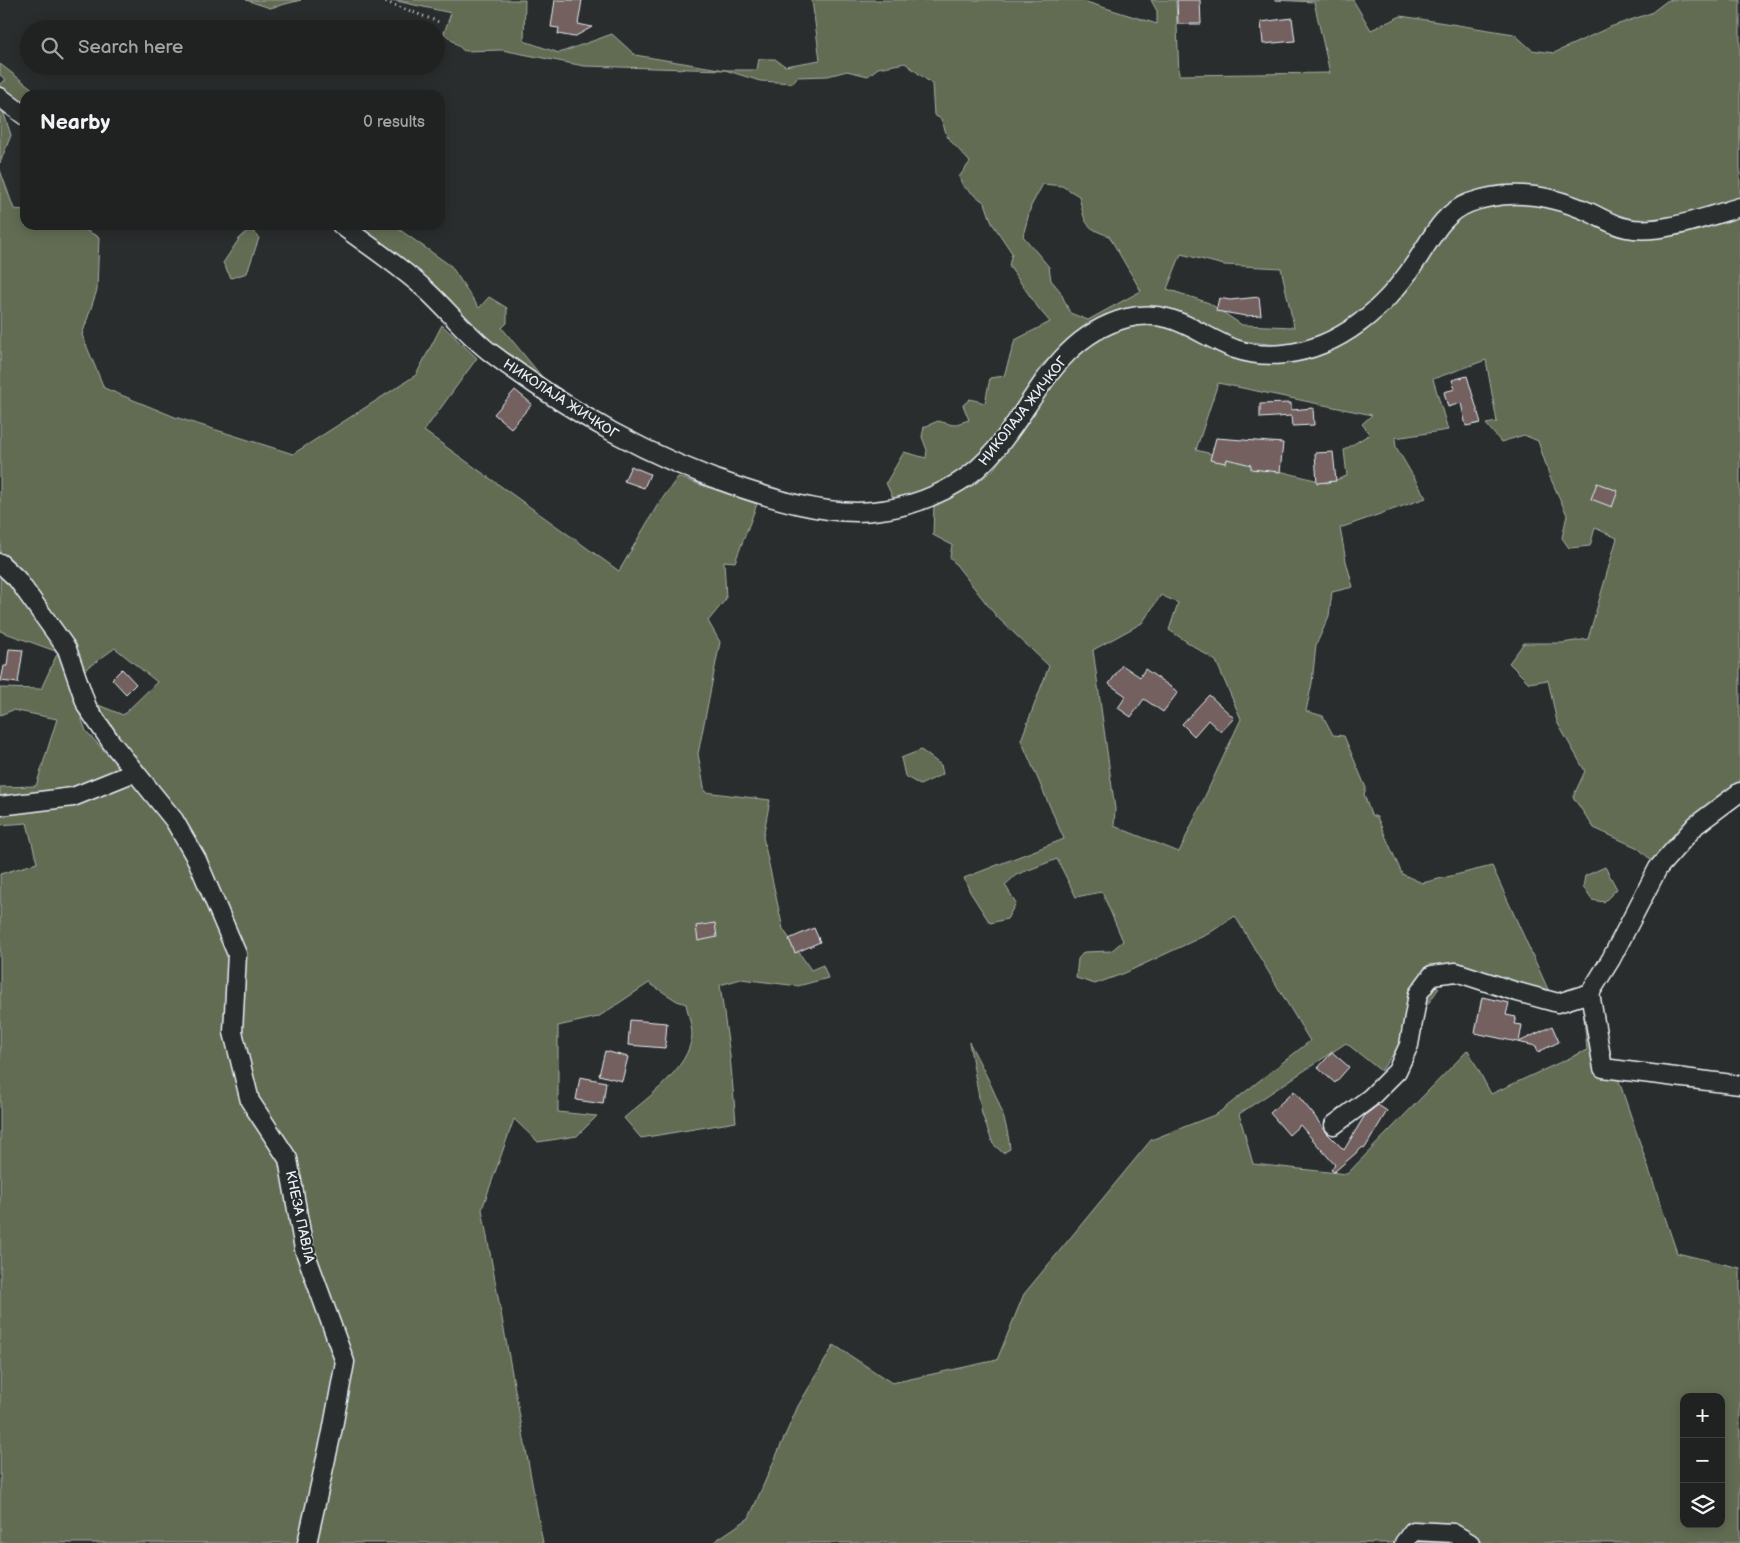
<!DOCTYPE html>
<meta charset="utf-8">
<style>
body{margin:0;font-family:"Balsamiq Sans",sans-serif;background:#2d2f2f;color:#f1f3f6}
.controls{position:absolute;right:15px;bottom:15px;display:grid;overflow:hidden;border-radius:10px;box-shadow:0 2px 12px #0003}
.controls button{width:45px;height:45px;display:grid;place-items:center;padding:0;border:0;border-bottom:1px solid #3d3f40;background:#202222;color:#f1f3f6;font:25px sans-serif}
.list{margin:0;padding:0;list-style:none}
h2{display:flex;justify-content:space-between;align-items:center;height:65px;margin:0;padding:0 20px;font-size:21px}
h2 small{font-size:16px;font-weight:400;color:#a2a4a5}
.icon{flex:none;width:28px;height:28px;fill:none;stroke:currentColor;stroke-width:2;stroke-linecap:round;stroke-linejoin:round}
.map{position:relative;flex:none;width:1740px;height:1543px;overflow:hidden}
.search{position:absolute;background:#202222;box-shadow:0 2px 12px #0003;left:20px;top:20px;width:425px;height:55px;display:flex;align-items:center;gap:12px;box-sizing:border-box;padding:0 18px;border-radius:28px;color:#a2a4a5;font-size:19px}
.panel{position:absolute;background:#202222;box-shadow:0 2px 12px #0003;left:20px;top:90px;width:425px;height:140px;border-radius:15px}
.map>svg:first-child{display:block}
.green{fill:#626c53;stroke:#a5aea6;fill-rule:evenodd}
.building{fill:#73605f;stroke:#e8f1f8}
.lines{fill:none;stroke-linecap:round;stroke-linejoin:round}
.minor-casing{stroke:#e8f1f8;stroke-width:21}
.path{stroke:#e8f1f8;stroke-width:3;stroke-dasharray:1 4;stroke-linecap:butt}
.minor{stroke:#2a2d2e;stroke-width:18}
.labels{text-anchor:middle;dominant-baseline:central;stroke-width:4.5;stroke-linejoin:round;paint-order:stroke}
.street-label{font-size:14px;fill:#e8f1f8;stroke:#2a2d2e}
</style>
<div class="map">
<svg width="1740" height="1543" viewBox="0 0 1740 1543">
<rect width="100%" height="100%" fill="#2a2d2e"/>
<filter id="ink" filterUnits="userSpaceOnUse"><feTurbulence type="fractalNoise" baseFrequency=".02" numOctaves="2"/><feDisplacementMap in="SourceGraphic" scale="10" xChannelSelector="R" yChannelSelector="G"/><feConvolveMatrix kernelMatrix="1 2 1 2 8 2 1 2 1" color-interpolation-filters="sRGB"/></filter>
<g filter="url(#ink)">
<g class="green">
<polygon points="246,0 301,0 270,8"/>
<path d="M392 0H525L524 41 559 53 612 34 635 55 725 70H757L759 59H775L785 66 820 60 812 0H1080L1157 24V11L1151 0H1176L1179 75 1330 73 1314 2 1274 0H1353L1371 30 1401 16 1514 34 1532 50 1554 53 1610 27 1651 13 1668 0H1740V799L1709 825 1666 874 1638 848 1594 828 1573 797 1585 771 1557 722 1548 680 1529 683 1509 663 1524 643H1562L1588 639 1617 538 1595 528 1590 546 1569 548 1562 538 1567 515 1550 477 1538 441 1524 435 1501 442 1486 424 1497 422 1486 360 1433 379 1448 430 1395 438 1396 447 1426 498 1340 528 1346 561 1353 587 1332 592 1329 616 1316 645 1312 683 1306 711 1323 716 1333 735 1344 736 1366 788 1364 794 1371 815 1377 817 1402 874 1422 883 1492 866 1551 996 1463 968 1434 983 1439 988 1381 1071 1346 1043 1239 1114 1253 1164 1347 1174 1468 1050 1491 1094 1587 1050 1583 1007 1600 999 1611 1057 1677 1253 1740 1268V1543H712L749 1518 798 1406 834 1345 892 1383 997 1360 1024 1294 1151 1140 1217 1114 1310 1041 1235 916 1208 934 1125 973 1095 984 1076 978 1078 959 1084 952 1111 951 1123 941 1102 892 1076 897 1057 859 1016 875 1005 885 1016 903 1007 919 990 923 970 892 964 878 1064 839 1021 740 1049 666 997 617 950 557 952 545 933 535 934 504 975 484 993 470 1011 445 1041 395 1067 359 1097 336 1128 323 1160 320 1252 362 1301 359 1294 347 1226 339 1187 314 1161 307 1125 309 1095 322 1071 337 1043 364 1016 404 989 448 964 472 932 491 894 500 886 483 904 452 926 458 927 450 922 437 924 427 938 421 953 425 969 420 963 405 970 399 985 403 990 378 1004 376 1015 340 1050 322 1039 309 1009 266 1012 253 992 223 985 203 963 186 959 177 970 162 948 138 941 119 934 115 932 84 905 63 878 68 868 76 847 71 828 76 797 77 793 83 760 81 725 70 584 66 502 50 464 51 444 33 451 13ZM1043 184 1062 186 1079 196C1085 222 1083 227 1109 236L1141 291 1088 320 1070 313 1060 291 1051 280 1049 267 1023 236 1031 206ZM1181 254 1224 265 1281 268 1294 327 1242 325 1209 303 1167 289ZM1218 383 1372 415 1362 424 1370 434 1344 450 1347 476 1327 483 1196 450ZM1161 595 1178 603 1169 630 1216 661 1241 719 1179 852 1114 826 1115 809 1093 650 1142 623ZM1684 1397H1721V1524H1684Z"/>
<polygon points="0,64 34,90 66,95 25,95 25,109 13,101 3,111 11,135 0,163 0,84 6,80 0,75"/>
<path d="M0 170 14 209 25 210V225H75L99 237 97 290 82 335 104 388 175 417 293 454 416 375 442 325 477 358 424 431 619 571 657 506 678 477 757 504 735 562 724 561 726 599 708 621 720 642 698 754 705 792 770 800 763 837 783 929 811 970 823 965 828 978 798 986 741 979 720 985 730 1056 736 1122 641 1138 624 1118C648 1097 689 1069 692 1035 692 1026 688 1014 686 1004L677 1001 649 983 598 1017 558 1026V1112L597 1116 577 1136 538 1142 514 1119 482 1209 543 1543H0V874L37 863 27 823 0 825V787L36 786 57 719 13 710 0 715V688L41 689 58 652 0 631ZM24 601 82 672 115 648 157 682 123 715 91 702 114 757 109 756 86 731 58 652Z"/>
<polygon points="331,225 393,225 451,266 479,308 489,297 507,308 507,323 502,328 547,383"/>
<polygon points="251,228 259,238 247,273 231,278 223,263 239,239"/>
<polygon points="921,750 941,765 943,774 920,785 905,776 901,758"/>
<polygon points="1605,867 1617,889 1604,902 1592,900 1583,887 1585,876"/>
<path d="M969 1042C987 1077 1006 1109 1010 1149L1003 1153 993 1144 982 1114Z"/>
</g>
<g class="building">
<polygon points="555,0 582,0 578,24 592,27 574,37 558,34 559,28 551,27"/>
<polygon points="1177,0 1200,0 1201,24 1178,24"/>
<polygon points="1292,18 1295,41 1263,44 1261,22"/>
<polygon points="1259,297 1261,315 1246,316 1216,311 1219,298 1230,300"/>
<polygon points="1467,376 1481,423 1466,426 1461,403 1448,407 1444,392 1455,389 1452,380"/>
<polygon points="515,390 532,404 511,428 494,414"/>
<polygon points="1291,403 1291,410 1313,408 1314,425 1292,426 1291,416 1260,418 1260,404"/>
<polygon points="1216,438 1283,443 1280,472 1251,469 1251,465 1227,459 1226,463 1210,460"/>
<polygon points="1333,452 1336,481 1317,483 1315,453"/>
<polygon points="631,466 650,474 644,488 624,481"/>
<polygon points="1597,483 1618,491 1612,507 1591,499"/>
<polygon points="9,649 23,650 18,683 1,681 4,666 7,666"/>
<polygon points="1122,665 1140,677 1145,669 1178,692 1163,712 1144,699 1131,717 1118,708 1126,696 1109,684"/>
<polygon points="122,669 136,684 126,694 112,679"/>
<polygon points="1209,695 1234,718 1221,732 1208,720 1194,736 1182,724"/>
<polygon points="715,923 717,937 698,941 696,926"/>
<polygon points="814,928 820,942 795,953 789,939"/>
<polygon points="1482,997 1509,1003 1506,1015 1516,1017 1514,1024 1522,1025 1519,1042 1552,1026 1559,1042 1538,1052 1536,1046 1475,1033"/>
<polygon points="630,1020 667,1023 665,1048 628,1045"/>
<polygon points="605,1051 628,1057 622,1081 599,1075"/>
<polygon points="1332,1052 1349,1067 1335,1083 1318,1068"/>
<polygon points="580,1077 606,1082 603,1104 576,1100"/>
<polygon points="1294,1091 1313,1114 1326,1132 1344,1150 1365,1115 1378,1105 1387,1111 1365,1148 1363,1147 1334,1172 1331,1170 1335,1165 1300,1125 1289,1135 1270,1113"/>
</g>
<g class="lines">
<g class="minor-casing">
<g id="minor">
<polyline points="0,97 25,116"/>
<path d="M341 225C369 246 400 266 426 290 448 310 467 335 491 353 571 413 650 458 744 489 781 501 819 512 857 512 893 511 929 501 959 482 1027 441 1039 341 1127 318 1172 307 1196 334 1235 349 1250 354 1268 356 1284 354 1340 348 1385 308 1415 263 1431 240 1441 214 1469 203 1509 188 1551 195 1589 212 1602 218 1614 226 1627 228 1659 235 1709 216 1740 207"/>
<polyline points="0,563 17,579 67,649 87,707 111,742 174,820 197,860 237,954 233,1032 250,1101 288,1159 304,1249 345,1362 332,1432 307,1543"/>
<polyline points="0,806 73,797 135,772"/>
<polyline points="1590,993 1603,1068 1740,1085"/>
<polyline points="1334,1125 1370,1098 1397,1071 1409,1045 1418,994 1432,975 1456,972 1514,991 1558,1003 1590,993 1611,959 1658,868 1696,825 1740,792"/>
<polyline points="1404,1543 1413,1531 1453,1533 1470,1543"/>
</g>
</g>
<polyline class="path" points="381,0 439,22"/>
<use href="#minor" class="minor"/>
</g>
</g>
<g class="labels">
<g class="street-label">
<text transform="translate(561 399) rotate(33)">НИКОЛАЈА ЖИЧКОГ</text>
<text transform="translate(1023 411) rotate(-52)">НИКОЛАЈА ЖИЧКОГ</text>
<text transform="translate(300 1217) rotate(78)">КНЕЗА ПАВЛА</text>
</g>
</g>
</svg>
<div class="controls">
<button>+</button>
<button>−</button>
<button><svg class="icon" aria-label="layers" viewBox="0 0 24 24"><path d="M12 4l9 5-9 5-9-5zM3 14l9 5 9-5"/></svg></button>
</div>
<div class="search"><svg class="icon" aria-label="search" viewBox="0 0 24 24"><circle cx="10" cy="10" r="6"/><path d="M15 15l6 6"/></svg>Search here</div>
<section class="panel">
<h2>Nearby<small>0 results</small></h2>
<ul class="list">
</ul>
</section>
</div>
